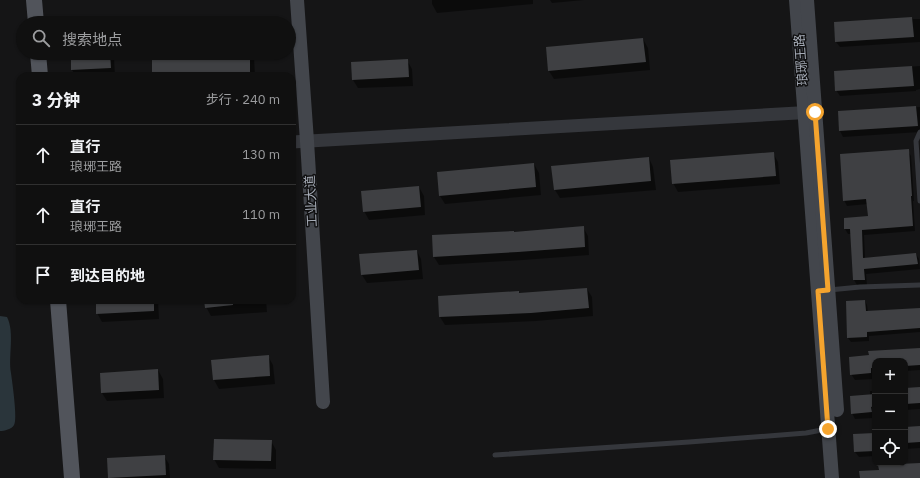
<!DOCTYPE html>
<html lang="zh">
<meta charset="utf-8">
<style>
body{margin:0;font-family:"IBM Plex Sans","Noto Sans SC",sans-serif;background:#1e1e1e;color:#f1f3f6}
.controls{position:absolute;right:12px;bottom:12px;display:grid;overflow:hidden;border-radius:8px;box-shadow:0 1px 3px #0004}
.controls button{width:36px;height:36px;display:grid;place-items:center;padding:0;border:0;border-bottom:1px solid #303030;background:#101010;color:#f1f3f6;font:20px sans-serif}
.stop{position:absolute;width:12px;height:12px;margin:-9px;border:3px solid #f5a42e;border-radius:50%;background:#fff}
.stop.end{background:#f5a42e;border-color:#fff;box-shadow:0 1px 4px #0008}
.list{margin:0;padding:0;list-style:none}
h2{display:flex;justify-content:space-between;align-items:center;height:52px;margin:0;padding:0 16px;font-size:17px}
h2 small{font-size:13px;font-weight:400;color:#9c9d9f}
.list li{display:grid;grid-template-columns:26px 1fr auto;gap:12px;align-items:center;box-sizing:border-box;height:60px;padding:0 16px;border-top:1px solid #303030}
.list b{display:block;font-size:15px;white-space:nowrap}
.list p{margin:0;font-size:13px;white-space:nowrap;color:#9c9d9f}
.list em{font-size:13px;font-style:normal;color:#9c9d9f}
.icon{flex:none;width:22px;height:22px;fill:none;stroke:currentColor;stroke-width:2;stroke-linecap:round;stroke-linejoin:round}
.map{position:relative;flex:none;width:920px;height:478px;overflow:hidden}
.search{position:absolute;background:#101010;box-shadow:0 1px 3px #0004;left:16px;top:16px;width:280px;height:44px;display:flex;align-items:center;gap:10px;box-sizing:border-box;padding:0 14px;border-radius:22px;color:#9c9d9f;font-size:15px}
.panel{position:absolute;background:#101010;box-shadow:0 1px 3px #0004;left:16px;top:72px;width:280px;height:232px;border-radius:12px}
.map>svg:first-child{display:block}
.water{fill:#2a353b}
.shadow{fill:#0007}
.building{fill:#3f4043}
.lines{fill:none;stroke-linecap:round;stroke-linejoin:round}
.service{stroke:#35373c;stroke-width:5}
.tertiary{stroke:#35373c;stroke-width:13}
.secondary{stroke:#43464c;stroke-width:14}
.primary{stroke:#51545b;stroke-width:16}
.route{stroke:#f5a42e;stroke-width:5}
.labels{text-anchor:middle;dominant-baseline:central;stroke-width:3;stroke-linejoin:round;paint-order:stroke}
.street-label{font-size:13px;fill:#a6acb7;stroke:#101011}
</style>
<div class="map">
<svg width="920" height="478" viewBox="0 0 920 478">
<rect width="100%" height="100%" fill="#151516"/>
<path class="water" d="M0 316 7 317C15 333 8 356 11 373 12 381 18 420 14 425 12 429 4 431 0 431Z"/>
<g class="shadow">
<polygon points="432,0 533,0 533,4 437,13 432,4"/>
<polygon points="550,0 584,0 552,3"/>
<polygon points="912,18 913,19 920,19 920,42 840,47 836,42"/>
<polygon points="643,39 648,48 650,70 554,79 549,71"/>
<polygon points="72,53 111,53 114,58 115,76 76,76 72,70"/>
<polygon points="153,53 251,53 254,57 255,76 154,76"/>
<polygon points="407,60 412,69 413,86 358,88 353,80"/>
<polygon points="920,66 920,89 916,90 916,91 840,96 836,90 835,72"/>
<polygon points="920,107 920,132 843,137 840,131 839,112"/>
<polygon points="908,151 911,156 914,201 913,201 915,231 864,235 865,258 916,254 919,259 920,269 866,274 867,285 857,285 854,280 851,234 848,234 845,229 845,219 869,217 868,204 847,206 844,200"/>
<polygon points="773,153 778,162 780,184 678,192 673,183"/>
<polygon points="649,158 653,167 656,190 560,198 555,190"/>
<polygon points="534,164 539,173 541,195 445,204 440,196"/>
<polygon points="419,187 424,196 425,215 369,220 364,211"/>
<polygon points="583,227 588,236 589,255 523,260 439,265 434,257 514,233"/>
<polygon points="417,251 421,259 423,279 367,283 362,275"/>
<polygon points="587,289 592,297 593,316 536,321 445,325 440,317 519,292 520,294"/>
<polygon points="97,300 158,300 159,319 102,322 97,313"/>
<polygon points="205,300 266,300 267,312 211,316 206,307"/>
<polygon points="865,301 867,305 868,312 920,309 920,332 869,336 869,341 851,342 848,338 847,302"/>
<polygon points="920,349 920,370 905,371 905,361 875,361 875,373 874,374 874,379 855,380 851,374 850,358"/>
<polygon points="268,356 273,365 275,384 219,389 214,380 212,361"/>
<polygon points="158,370 163,379 164,398 107,401 102,393"/>
<polygon points="920,388 920,409 905,410 905,389"/>
<polygon points="870,391 875,391 874,418 855,419 852,413 870,395"/>
<polygon points="920,427 920,448 905,449 905,428"/>
<polygon points="874,430 875,430 875,456 859,457 855,452 874,434"/>
<polygon points="271,441 276,450 276,469 219,468 214,459"/>
<polygon points="164,456 169,464 170,478 109,478 108,459"/>
</g>
<g class="building">
<polygon points="912,17 914,37 835,42 834,22"/>
<polygon points="643,38 646,62 548,71 546,47"/>
<polygon points="71,53 110,53 111,68 71,70"/>
<polygon points="152,53 250,53 250,72 152,76"/>
<polygon points="408,59 409,77 352,80 351,62"/>
<polygon points="912,66 914,86 835,91 834,71"/>
<polygon points="916,106 918,126 839,131 838,111"/>
<polygon points="909,149 912,196 911,196 913,226 862,230 863,258 916,253 918,264 864,269 865,280 853,280 850,229 844,229 844,218 868,216 866,199 843,201 840,154"/>
<polygon points="774,152 776,176 672,184 670,160"/>
<polygon points="649,157 651,181 554,190 551,166"/>
<polygon points="534,163 536,187 439,196 437,172"/>
<polygon points="419,186 421,207 363,212 361,191"/>
<polygon points="584,226 585,247 518,252 433,257 432,235 514,231 514,232"/>
<polygon points="417,250 419,270 361,275 359,254"/>
<polygon points="587,288 589,308 531,313 439,317 438,296 519,291 519,293"/>
<polygon points="96,300 154,300 154,311 96,314"/>
<polygon points="204,300 233,300 233,305 205,308"/>
<polygon points="865,300 866,311 920,308 920,328 867,332 867,337 847,338 846,301"/>
<polygon points="920,348 920,365 905,366 905,361 875,361 875,368 871,368 871,373 850,375 849,357 869,355 868,351"/>
<polygon points="269,355 270,376 213,380 211,360"/>
<polygon points="158,369 159,390 101,393 100,373"/>
<polygon points="920,387 920,403 905,404 905,388"/>
<polygon points="875,394 875,406 871,407 872,412 851,414 850,396"/>
<polygon points="920,426 920,442 905,443 905,427"/>
<polygon points="875,433 875,451 854,452 853,434"/>
<polygon points="214,439 272,440 271,461 213,460"/>
<polygon points="165,455 166,475 108,478 107,458"/>
<polygon points="920,463 920,478 860,478 859,471 879,470 878,465"/>
</g>
<g class="lines">
<g class="service">
<polyline points="920,132 916,141 920,201"/>
<polyline points="829,290 860,287 920,285"/>
<polyline points="495,455 689,442 806,433 827,429"/>
</g>
<polyline class="tertiary" points="292,142 815,112"/>
<g class="secondary">
<polyline points="297,0 307,141 323,402"/>
<polyline points="796,0 832,478"/>
<polyline points="807,0 837,410"/>
</g>
<g class="primary">
<polyline points="34,0 36,23"/>
<polyline points="38,53 40,76"/>
<polyline points="58,300 72,478"/>
</g>
</g>
<g class="lines">
<polyline class="route" points="815,112 828,290 818,291 828,429"/>
</g>
<g class="labels">
<g class="street-label">
<text transform="translate(801 60) rotate(-94)">琅琊王路</text>
<text transform="translate(311 201) rotate(-93)">工业大道</text>
</g>
</g>
</svg>
<div class="controls">
<button>+</button>
<button>−</button>
<button><svg class="icon" aria-label="locate" viewBox="0 0 24 24"><circle cx="12" cy="12" r="6"/><path d="M12 2v4M12 18v4M2 12h4M18 12h4"/></svg></button>
</div>
<div class="stop" style="left:815px;top:112px"></div>
<div class="stop end" style="left:828px;top:429px"></div>
<div class="search"><svg class="icon" aria-label="search" viewBox="0 0 24 24"><circle cx="10" cy="10" r="6"/><path d="M15 15l6 6"/></svg>搜索地点</div>
<section class="panel">
<h2>3 分钟<small>步行 · 240 m</small></h2>
<ul class="list">
<li><svg class="icon" aria-label="ahead" viewBox="0 0 24 24"><path d="M12 20V5M6 11l6-6 6 6"/></svg><div><b>直行</b><p>琅琊王路</p></div><em>130 m</em></li>
<li><svg class="icon" aria-label="ahead" viewBox="0 0 24 24"><path d="M12 20V5M6 11l6-6 6 6"/></svg><div><b>直行</b><p>琅琊王路</p></div><em>110 m</em></li>
<li><svg class="icon" aria-label="arrive" viewBox="0 0 24 24"><path d="M6 21V4h12l-3 4 3 4H6"/></svg><div><b>到达目的地</b></div></li>
</ul>
</section>
</div>
